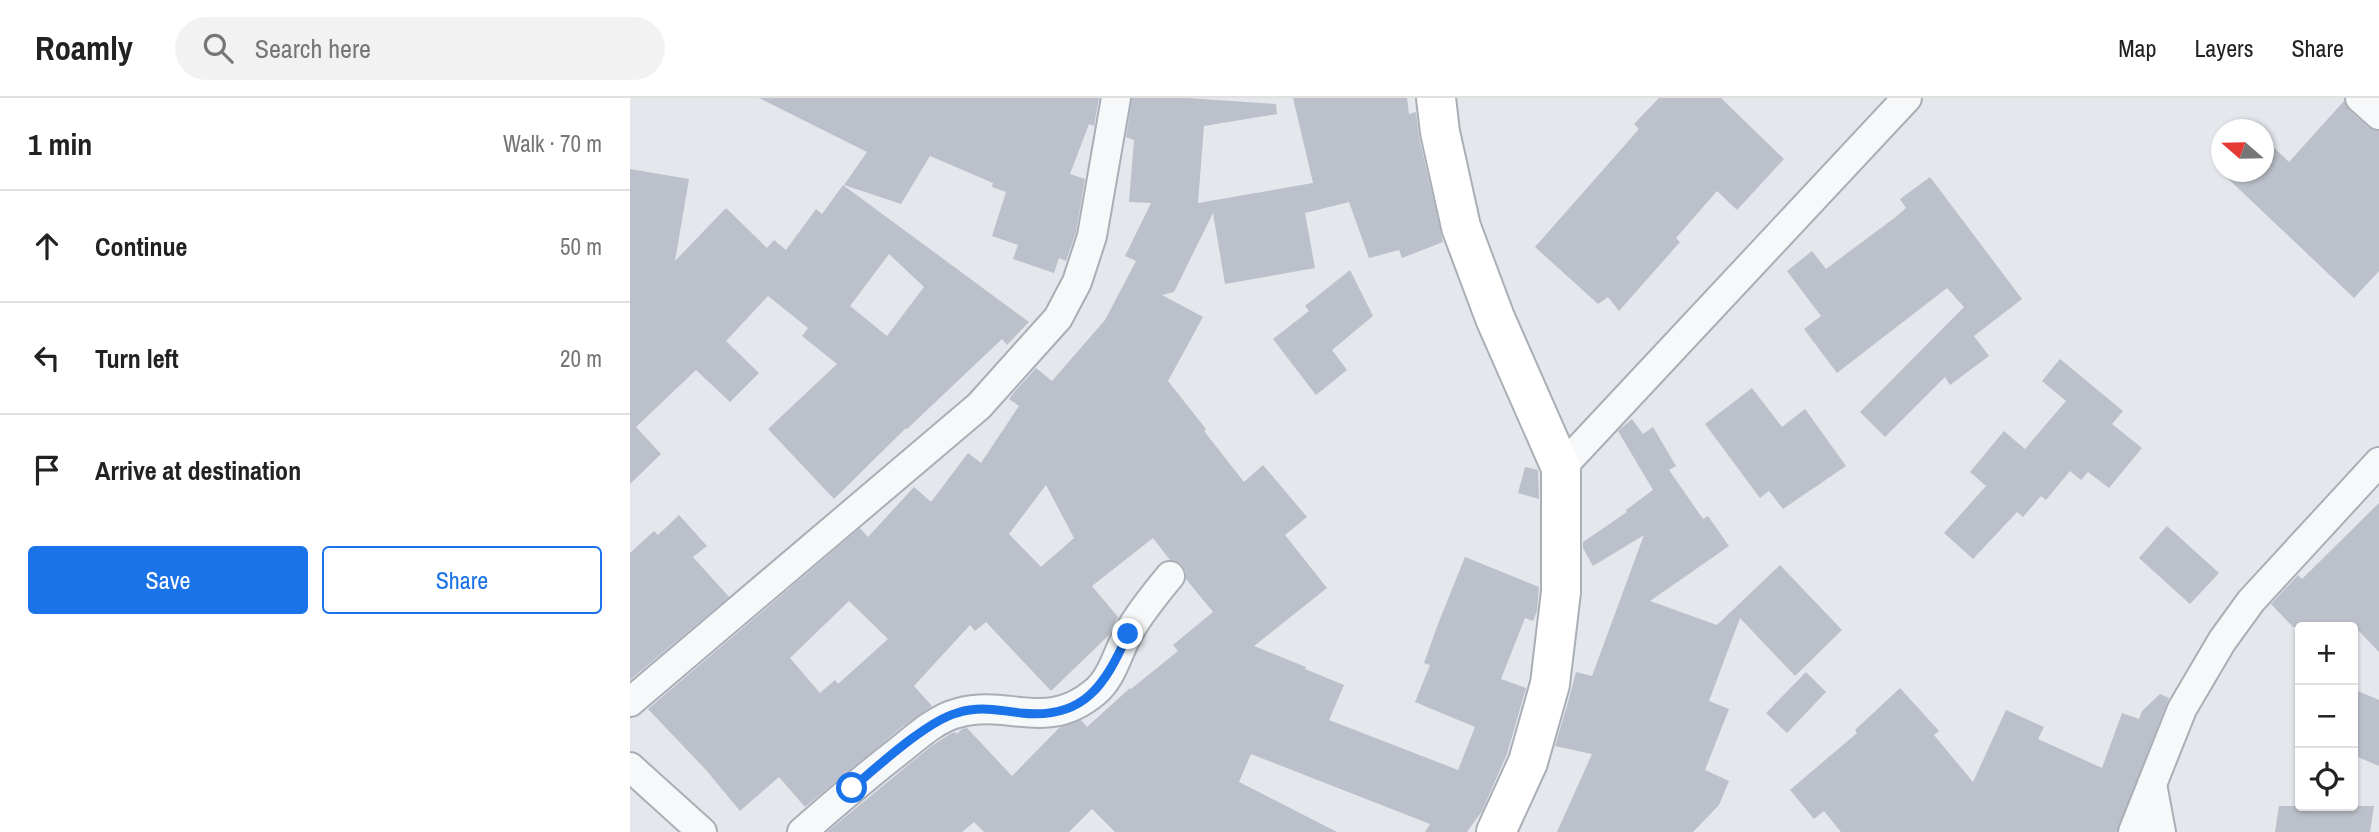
<!DOCTYPE html>
<meta charset="utf-8">
<style>
body{margin:0;font-family:"Archivo Narrow",sans-serif;background:#f2f2f2;color:#222}
.controls{position:absolute;right:21px;bottom:21px;display:grid;overflow:hidden;border-radius:7px;box-shadow:0 2px 5px #0004}
.controls button{width:63px;height:63px;display:grid;place-items:center;padding:0;border:0;border-bottom:2px solid #e0e0e0;background:#fff;color:#222;font:35px sans-serif}
.compass{position:absolute;left:1581px;top:21px;width:63px;height:63px;border-radius:50%;background:#fff;box-shadow:0 2px 5px #0004;rotate:290deg}
.stop{position:absolute;width:21px;height:21px;margin:-16px;border:5px solid #1a73e8;border-radius:50%;background:#fff}
.stop.end{background:#1a73e8;border-color:#fff;box-shadow:0 2px 7px #0008}
.list{margin:0;padding:0;list-style:none}
h2{display:flex;justify-content:space-between;align-items:center;height:91px;margin:0;padding:0 28px;font-size:30px}
h2 small{font-size:23px;font-weight:400;color:#767676}
.list li{display:grid;grid-template-columns:46px 1fr auto;gap:21px;align-items:center;box-sizing:border-box;height:112px;padding:0 28px;border-top:2px solid #e0e0e0}
.list b{display:block;font-size:26px;white-space:nowrap}
.list em{font-size:23px;font-style:normal;color:#767676}
.actions{display:flex;gap:14px;padding:21px 28px}
.actions a{flex:1;padding:16px 0;border:2px solid #1a73e8;border-radius:7px;text-align:center;font-size:24px;color:#1a73e8}
.actions .main{background:#1a73e8;color:#fff}
.icon{flex:none;width:38px;height:38px;fill:none;stroke:currentColor;stroke-width:2;stroke-linecap:round;stroke-linejoin:round}
.map{position:relative;flex:none;width:1749px;height:734px;overflow:hidden}
header{display:flex;align-items:center;gap:42px;box-sizing:border-box;height:98px;padding:0 35px;background:#fff;border-bottom:2px solid #e0e0e0}
header strong{font-size:33px}
nav{display:flex;gap:38px;margin-inline-start:auto;font-size:24px}
.search{width:490px;height:63px;background:#f2f2f2;display:flex;align-items:center;gap:18px;box-sizing:border-box;padding:0 24px;border-radius:38px;color:#767676;font-size:26px}
main{display:flex}
aside{flex:1;background:#fff}
.map>svg:first-child{display:block}
.building{fill:#bbc0ca;fill-rule:evenodd}
.lines{fill:none;stroke-linecap:round;stroke-linejoin:round}
.street-casing{stroke:#a9aeb7;stroke-width:32}
.secondary-casing{stroke:#a9aeb7;stroke-width:42}
.street{stroke:#f7f8fa;stroke-width:28}
.secondary{stroke:#fff;stroke-width:38}
.route{stroke:#1a73e8;stroke-width:9}
</style>
<header>
<strong>Roamly</strong>
<div class="search"><svg class="icon" aria-label="search" viewBox="0 0 24 24"><circle cx="10" cy="10" r="6"/><path d="M15 15l6 6"/></svg>Search here</div>
<nav><a>Map</a><a>Layers</a><a>Share</a></nav>
</header>
<main>
<aside>
<h2>1 min<small>Walk · 70 m</small></h2>
<ul class="list">
<li><svg class="icon" aria-label="ahead" viewBox="0 0 24 24"><path d="M12 20V5M6 11l6-6 6 6"/></svg><div><b>Continue</b></div><em>50 m</em></li>
<li><svg class="icon" aria-label="left" viewBox="0 0 24 24"><path d="M17 20v-9H6M10 6l-5 5 5 5"/></svg><div><b>Turn left</b></div><em>20 m</em></li>
<li><svg class="icon" aria-label="arrive" viewBox="0 0 24 24"><path d="M6 21V4h12l-3 4 3 4H6"/></svg><div><b>Arrive at destination</b></div></li>
</ul>
<div class="actions"><a class="main">Save</a><a>Share</a></div>
</aside>
<div class="map">
<svg width="1749" height="734" viewBox="0 0 1749 734">
<rect width="100%" height="100%" fill="#e4e7ec"/>
<g class="building">
<polygon points="129,0 469,0 464,28 459,26 440,76 455,81 446,134 436,163 429,160 424,175 383,161 388,147 362,138 376,94 362,89 363,85 300,58 271,106 214,87 237,54"/>
<path d="M502 0H557L646 6 647 16 574 28 568 105 683 85 663 0H777L779 16 786 14 789 39 813 144 772 160 769 152 739 160 719 104 675 115 685 170 595 186 583 115 544 194 532 197 573 219 538 283 576 331 574 333 614 384 633 367 677 419 655 437 697 490 624 548 676 569 675 571 714 587 699 622 828 672 845 629 785 604 800 567 794 565 808 526 835 459 909 489 907 513 903 523 895 520 871 581 896 590 877 656 852 713 837 734H795L800 726 621 656 609 684 707 734H485L462 711 439 734H354L344 724 332 734H197L300 649 320 636 325 634 327 636 332 631 337 630 382 678 430 629 451 622 457 629 500 590 501 591 548 553 543 547 583 514 556 481V473L551 466 540 462 523 440 462 488 488 519 479 537 421 593 356 524 345 533 340 527 284 588 302 608 273 628 175 709 149 679 110 713 76 672 18 611 230 430 238 439 284 389 301 404 338 355 351 365 389 308 379 301 385 293 406 270 422 283 475 222 506 163 495 158 521 105 499 104 504 42 496 39ZM416 387 444 440 411 469 379 436ZM219 503 258 541 208 586 205 582 190 595 160 560Z"/>
<polygon points="1029,0 1091,0 1154,61 1107,112 1087,93 1046,140 1050,144 989,213 978,199 968,206 905,149 1009,31 1004,26"/>
<polygon points="1714,3 1719,12 1738,29 1749,33 1749,173 1724,200 1591,74 1634,74 1634,40 1659,64"/>
<path d="M0 71 59 81 45 163 96 110 137 150 144 142 156 152 186 111 192 116 213 87 399 224 377 247 372 241 277 331 276 330 204 401 138 331 207 266 172 238 178 230 138 198 96 243 129 275 100 304 66 272 6 329 31 356 0 386ZM259 156 294 189 257 238 220 208Z"/>
<polygon points="1300,79 1392,201 1344,238 1359,258 1320,287 1315,279 1255,339 1230,314 1334,209 1317,190 1207,275 1174,231 1191,218 1157,173 1182,153 1196,171 1267,118 1276,110 1270,101"/>
<polygon points="720,172 743,218 702,252 717,272 686,297 643,241 679,213 675,208"/>
<polygon points="1430,261 1493,313 1482,326 1512,350 1479,390 1458,374 1451,382 1440,373 1416,402 1411,398 1393,419 1387,414 1343,461 1314,435 1356,388 1340,374 1374,333 1395,351 1436,303 1412,283"/>
<polygon points="1122,290 1152,329 1175,311 1216,368 1153,411 1139,393 1130,400 1075,326"/>
<polygon points="1002,321 1013,336 1023,329 1046,368 1039,372 1073,421 1078,418 1099,448 1020,503 1087,527 1150,467 1212,532 1165,578 1110,520 1079,603 1099,611 1075,672 1099,683 1089,707 1063,734 927,734 962,656 925,648 938,604 946,574 962,578 1014,437 963,468 953,450 953,444 997,414 996,412 1023,392 988,333"/>
<polygon points="895,369 908,372 909,401 888,395"/>
<polygon points="1749,405 1749,554 1725,529 1663,529 1641,506 1668,477 1672,481"/>
<polygon points="49,417 77,448 63,459 99,499 0,582 0,455 24,433 28,437"/>
<polygon points="1537,428 1589,475 1560,506 1509,460"/>
<polygon points="1176,574 1196,594 1157,635 1136,615"/>
<polygon points="1270,590 1309,633 1304,637 1343,684 1376,612 1414,629 1408,641 1472,670 1492,615 1509,621 1512,613 1530,596 1539,600 1487,734 1211,734 1194,713 1184,721 1160,692 1227,635 1225,632"/>
<polygon points="1723,591 1749,602 1749,668 1723,657"/>
<polygon points="1649,708 1744,708 1740,734 1645,734"/>
</g>
<g class="lines">
<g class="street-casing">
<g id="street">
<polyline points="1730,0 1749,17"/>
<polyline points="931,370 1277,0"/>
<polyline points="0,604 349,308 428,220 447,184 462,138 486,0"/>
<polyline points="0,669 72,734"/>
<polyline points="1522,686 1531,734"/>
<path d="M172 734C204 706 236 678 270 652 286 639 307 620 328 615 380 601 416 635 465 594 483 579 488 553 499 534 511 513 525 496 540 478"/>
<polyline points="1503,734 1552,611 1592,543 1621,503 1749,364"/>
</g>
</g>
<g class="secondary-casing">
<polyline id="secondary" points="806,0 810,34 831,129 865,220 931,370 931,494 920,586 898,664 866,734"/>
</g>
<use href="#street" class="street"/>
<use href="#secondary" class="secondary"/>
</g>
<g class="lines">
<path class="route" d="M222 690C247 669 297 623 327 615 348 608 370 612 391 615 454 622 475 587 498 536"/>
</g>
</svg>
<div class="controls">
<button>+</button>
<button>−</button>
<button><svg class="icon" aria-label="locate" viewBox="0 0 24 24"><circle cx="12" cy="12" r="6"/><path d="M12 2v4M12 18v4M2 12h4M18 12h4"/></svg></button>
</div>
<svg class="compass" viewBox="-18 -18 36 36"><path d="M0-13l5 13h-10z" fill="#e53935"/><path d="M0 13l5-13h-10z" fill="#767676"/></svg>
<div class="stop" style="left:222px;top:690px"></div>
<div class="stop end" style="left:498px;top:536px"></div>
</div>
</main>
